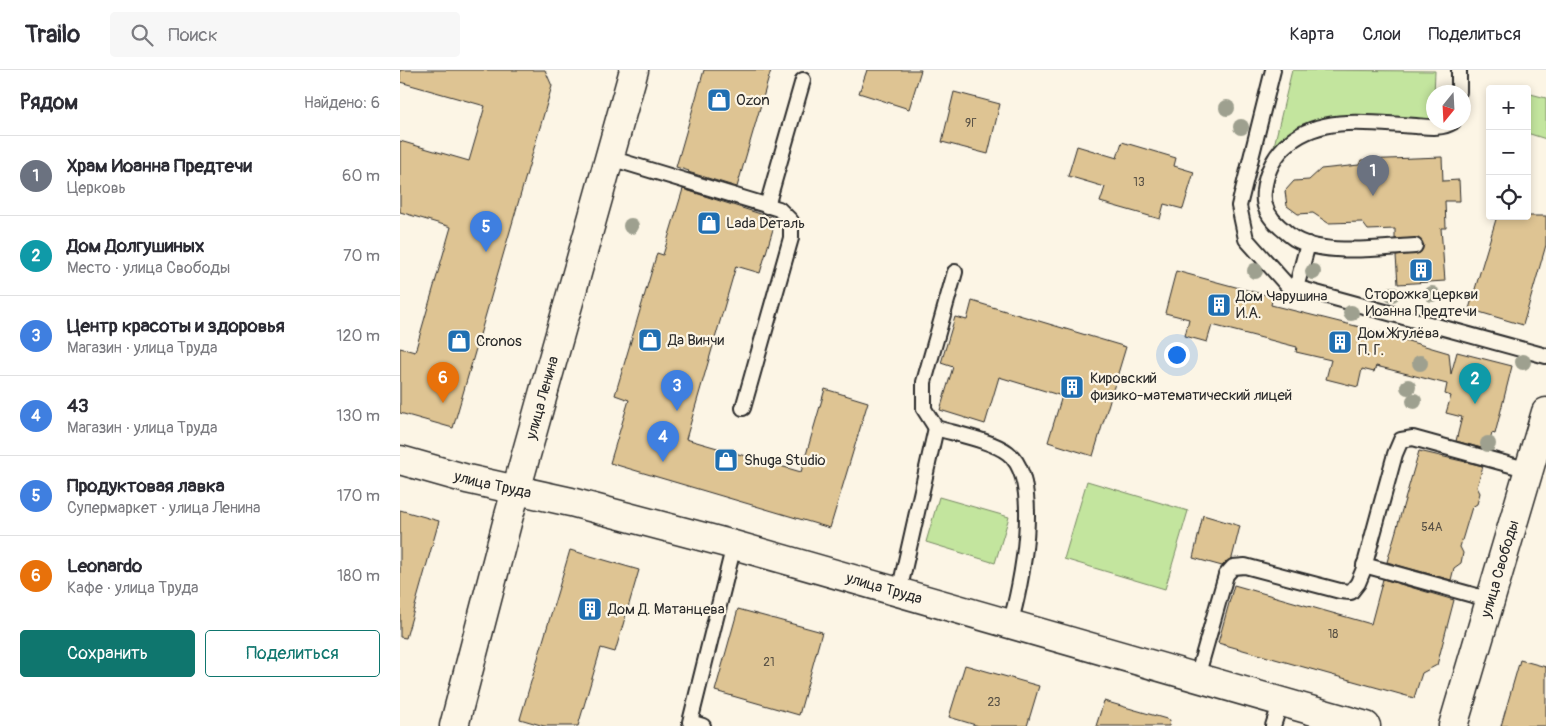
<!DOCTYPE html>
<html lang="ru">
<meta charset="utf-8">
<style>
body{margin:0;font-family:Pangolin,sans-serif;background:#f7f7f7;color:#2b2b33}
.controls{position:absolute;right:15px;top:15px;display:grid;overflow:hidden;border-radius:5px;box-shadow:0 2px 8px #0003}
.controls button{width:45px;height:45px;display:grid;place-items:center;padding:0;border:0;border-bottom:1px solid #e1e1e2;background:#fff;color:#2b2b33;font:25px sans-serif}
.compass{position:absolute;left:1026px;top:15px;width:45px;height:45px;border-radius:50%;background:#fff;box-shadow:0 2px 8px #0003;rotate:198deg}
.you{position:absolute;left:776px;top:284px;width:18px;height:18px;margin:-12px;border:4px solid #fff;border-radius:50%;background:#1a73e8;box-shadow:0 0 0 8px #1a73e833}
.badge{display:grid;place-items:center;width:32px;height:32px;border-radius:50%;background:#0f766e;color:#fff;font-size:16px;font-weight:700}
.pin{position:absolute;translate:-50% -41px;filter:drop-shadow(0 1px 2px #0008)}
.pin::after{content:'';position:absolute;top:26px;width:18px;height:15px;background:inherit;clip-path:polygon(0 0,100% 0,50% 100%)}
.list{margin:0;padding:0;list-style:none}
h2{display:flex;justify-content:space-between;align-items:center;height:65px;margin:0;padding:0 20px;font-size:21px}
h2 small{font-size:16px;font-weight:400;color:#7c7c81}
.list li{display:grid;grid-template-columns:32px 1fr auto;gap:15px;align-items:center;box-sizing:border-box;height:80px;padding:0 20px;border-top:1px solid #e1e1e2}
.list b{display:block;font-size:19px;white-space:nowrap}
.list p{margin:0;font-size:16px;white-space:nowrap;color:#7c7c81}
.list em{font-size:16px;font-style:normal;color:#7c7c81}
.actions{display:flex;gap:10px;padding:15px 20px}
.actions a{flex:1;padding:11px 0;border:1px solid #0f766e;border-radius:5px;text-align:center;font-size:18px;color:#0f766e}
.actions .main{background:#0f766e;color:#fff}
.icon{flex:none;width:28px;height:28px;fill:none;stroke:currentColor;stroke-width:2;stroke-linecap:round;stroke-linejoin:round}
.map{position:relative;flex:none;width:1146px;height:656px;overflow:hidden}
header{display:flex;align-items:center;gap:30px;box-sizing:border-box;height:70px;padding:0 25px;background:#fff;border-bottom:1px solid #e1e1e2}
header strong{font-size:24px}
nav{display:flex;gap:28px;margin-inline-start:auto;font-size:18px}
.search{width:350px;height:45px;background:#f7f7f7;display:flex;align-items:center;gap:12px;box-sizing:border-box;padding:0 18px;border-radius:5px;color:#7c7c81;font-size:19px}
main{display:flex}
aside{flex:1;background:#fff}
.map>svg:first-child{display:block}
.green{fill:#c3e59e;stroke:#778864}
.building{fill:#dec493;stroke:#2b2b2b}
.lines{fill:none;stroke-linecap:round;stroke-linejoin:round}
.lane-casing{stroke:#2b2b2b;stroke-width:18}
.street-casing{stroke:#2b2b2b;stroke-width:31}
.primary-casing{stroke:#2b2b2b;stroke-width:31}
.lane{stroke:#fcf5e5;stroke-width:14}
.street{stroke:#fcf5e5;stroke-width:28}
.primary{stroke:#fcf5e5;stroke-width:28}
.tree{fill:#9ea08f}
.labels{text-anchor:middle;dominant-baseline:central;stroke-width:4.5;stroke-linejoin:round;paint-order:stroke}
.number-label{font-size:12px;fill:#585145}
.poi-label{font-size:15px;fill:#2b2b2b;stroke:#fcf5e5;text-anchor:start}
.street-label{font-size:15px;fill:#2b2b2b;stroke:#fcf5e5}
</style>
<header>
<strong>Trailo</strong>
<div class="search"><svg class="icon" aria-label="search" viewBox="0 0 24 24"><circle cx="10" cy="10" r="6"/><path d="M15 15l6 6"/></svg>Поиск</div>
<nav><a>Карта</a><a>Слои</a><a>Поделиться</a></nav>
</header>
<main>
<aside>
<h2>Рядом<small>Найдено: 6</small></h2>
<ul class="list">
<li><span class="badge" style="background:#6b7280">1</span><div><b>Храм Иоанна Предтечи</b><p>Церковь</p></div><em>60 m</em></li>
<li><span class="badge" style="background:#0f9aa8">2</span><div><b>Дом Долгушиных</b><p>Место · улица Свободы</p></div><em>70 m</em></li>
<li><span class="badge" style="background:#3f7fe0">3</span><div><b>Центр красоты и здоровья</b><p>Магазин · улица Труда</p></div><em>120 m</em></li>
<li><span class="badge" style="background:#3f7fe0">4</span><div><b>43</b><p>Магазин · улица Труда</p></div><em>130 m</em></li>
<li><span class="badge" style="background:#3f7fe0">5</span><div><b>Продуктовая лавка</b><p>Супермаркет · улица Ленина</p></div><em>170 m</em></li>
<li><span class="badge" style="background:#e8710a">6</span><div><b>Leonardo</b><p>Кафе · улица Труда</p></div><em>180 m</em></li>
</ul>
<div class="actions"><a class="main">Сохранить</a><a>Поделиться</a></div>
</aside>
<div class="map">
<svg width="1146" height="656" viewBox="0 0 1146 656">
<rect width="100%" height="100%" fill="#fcf5e5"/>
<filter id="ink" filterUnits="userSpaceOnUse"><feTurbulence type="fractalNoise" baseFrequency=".02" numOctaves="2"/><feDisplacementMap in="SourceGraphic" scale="10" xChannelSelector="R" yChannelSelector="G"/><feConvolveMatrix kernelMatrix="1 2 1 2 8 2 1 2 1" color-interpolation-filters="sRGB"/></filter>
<g filter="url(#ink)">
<g class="green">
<polygon points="892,0 1035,1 1033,51 932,47 888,66 873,80"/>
<polygon points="1127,23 1146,28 1146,69 1127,63"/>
<polygon points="687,411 788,441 765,519 664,489"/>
<polygon points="539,427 609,447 595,493 526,472"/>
</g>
<g class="building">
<polygon points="0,0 145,0 152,16 53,358 0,343 0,278 15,282 51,157 0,142 0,71 69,91 85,36 0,12"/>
<polygon points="304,0 371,0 337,117 288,102 289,101 276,97"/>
<polygon points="467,0 521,0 509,39 459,23"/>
<polygon points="554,22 600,34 588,84 542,72"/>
<polygon points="722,72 776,88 774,96 794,102 783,139 764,134 760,149 700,132 705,117 668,106 677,76 717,88"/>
<polygon points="1042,87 1043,111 1059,110 1060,131 1045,131 1046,158 1041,158 1045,211 998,214 996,186 1020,183 1024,175 1018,168 995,169 995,159 968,160 962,152 928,153 913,143 898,144 887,136 885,121 894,111 909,110 921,99 959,95 961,90"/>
<polygon points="283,119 376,149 360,203 336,196 286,369 401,402 425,319 468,332 430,458 210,393 229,330 215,325 257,183 263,185"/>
<polygon points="1097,146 1146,146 1146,175 1123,255 1069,239"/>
<polygon points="776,201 873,227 871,235 984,263 984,264 1049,283 1051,304 1057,282 1112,296 1095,364 1092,363 1088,380 1056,371 1062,347 1046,343 1051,326 1045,324 1047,314 976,296 974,302 962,299 958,317 926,309 931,290 896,282 897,277 812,255 807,272 785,266 789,249 765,243"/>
<polygon points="572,231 726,277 693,386 648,372 662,326 599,307 585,354 540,340 553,297 541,293 555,247 567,250"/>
<polygon points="1019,381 1083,396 1077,417 1080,423 1077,434 1072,437 1060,477 1063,483 1061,493 1054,498 1051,510 987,492"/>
<polygon points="0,440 39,451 6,568 0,567"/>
<polygon points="803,445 840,456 832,488 822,496 793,488"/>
<polygon points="170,480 239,500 215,582 201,578 178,656 144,656 120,649"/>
<polygon points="983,509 1054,530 1037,595 1022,603 1014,628 818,573 834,515 971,554"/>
<polygon points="338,539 422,562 399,645 315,621"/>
<polygon points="1120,590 1146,597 1146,656 1101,656"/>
<polygon points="565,595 639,616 627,656 579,656 549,647"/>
<polygon points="704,631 770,650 769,656 696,656"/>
</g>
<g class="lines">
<g class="lane-casing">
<g id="lane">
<polyline points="873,0 839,136 846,169 887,215 1146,286"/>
<polyline points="1059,22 1059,0"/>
<polyline points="210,88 379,139 391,151 391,168 343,338"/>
<polyline points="367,136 403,10"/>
<path d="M1015 176C981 178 925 186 895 169 890 166 885 161 880 157 868 147 862 136 864 121 866 102 875 84 890 72 924 44 975 54 1016 56 1029 57 1041 59 1053 52"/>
<path d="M555 202 524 312V339L536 358C556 364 593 371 608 383 643 410 621 517 610 554"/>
<polyline points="896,218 908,174"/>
<polyline points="964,495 1091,530"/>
<polyline points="499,522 536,358"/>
<polyline points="797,607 826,505 833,497 845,496 940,521 951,522 958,513 963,501 995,384 1001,370 1013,368 1129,400"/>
<polyline points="303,656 290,652 334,475"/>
<polyline points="873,656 881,631"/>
</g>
</g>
<g class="street-casing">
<g id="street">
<path id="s1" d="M0 390 67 409 171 432 334 475 966 656"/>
<path id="s2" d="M1053 656 1146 342"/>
</g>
</g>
<g class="primary-casing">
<g id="primary">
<path id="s3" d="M54 656 108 449 234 0"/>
</g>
</g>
<use href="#lane" class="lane"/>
<use href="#street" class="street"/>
<use href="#primary" class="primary"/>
</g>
<g class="tree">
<circle cx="827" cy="38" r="8"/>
<circle cx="841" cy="57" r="8"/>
<circle cx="231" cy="156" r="8"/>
<circle cx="855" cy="201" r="8"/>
<circle cx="913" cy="202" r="8"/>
<circle cx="992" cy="224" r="8"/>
<circle cx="1032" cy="224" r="8"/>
<circle cx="951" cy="243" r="8"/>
<circle cx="1123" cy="292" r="8"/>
<circle cx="1020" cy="293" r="8"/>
<circle cx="1008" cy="317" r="8"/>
<circle cx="1014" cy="331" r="8"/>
<circle cx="1088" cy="374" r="8"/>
</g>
</g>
<defs>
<g id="shop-square" transform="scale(1.25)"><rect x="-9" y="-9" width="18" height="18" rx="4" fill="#1f6fb2" stroke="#fcf5e5"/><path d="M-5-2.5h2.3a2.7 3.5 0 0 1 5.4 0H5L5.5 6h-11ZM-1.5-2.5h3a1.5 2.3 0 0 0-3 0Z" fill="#fff"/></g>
<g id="building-square" transform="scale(1.25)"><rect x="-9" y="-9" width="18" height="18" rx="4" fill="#1f6fb2" stroke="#fcf5e5"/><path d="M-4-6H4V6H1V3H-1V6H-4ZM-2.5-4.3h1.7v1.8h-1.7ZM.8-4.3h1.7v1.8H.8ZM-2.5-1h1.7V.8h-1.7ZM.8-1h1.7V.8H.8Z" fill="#fff"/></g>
</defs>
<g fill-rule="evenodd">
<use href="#shop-square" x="319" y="30"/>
<use href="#shop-square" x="309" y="153"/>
<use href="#building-square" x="1021" y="200"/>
<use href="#building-square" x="819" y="235"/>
<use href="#shop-square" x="250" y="270"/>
<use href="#shop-square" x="59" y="271"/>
<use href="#building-square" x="940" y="272"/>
<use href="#building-square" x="672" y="317"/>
<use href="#shop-square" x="326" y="390"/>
<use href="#building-square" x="190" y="539"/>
</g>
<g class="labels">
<g class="number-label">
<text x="571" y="53">9Г</text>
<text x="739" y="112">13</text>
<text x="1032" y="457">54А</text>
<text x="933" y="564">18</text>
<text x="369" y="592">21</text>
<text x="594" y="632">23</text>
</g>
<g class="poi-label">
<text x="336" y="30">Ozon</text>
<text x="326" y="153">Lada Dеталь</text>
<text x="1021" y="224" text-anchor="middle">Сторожка церкви<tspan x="1021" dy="17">Иоанна Предтечи</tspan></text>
<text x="836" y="226">Дом Чарушина<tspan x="836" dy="17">И.А.</tspan></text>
<text x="958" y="263">Дом Жгулёва<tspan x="958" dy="17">П. Г.</tspan></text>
<text x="268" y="270">Да Винчи</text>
<text x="76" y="271">Cronos</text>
<text x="690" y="308">Кировский<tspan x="690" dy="17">физико-математический лицей</tspan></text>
<text x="344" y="390">Shuga Studio</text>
<text x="208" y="539">Дом Д. Матанцева</text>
</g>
<g class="street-label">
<text stroke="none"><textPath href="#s3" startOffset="340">улица Ленина</textPath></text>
<text stroke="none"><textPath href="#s1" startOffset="96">улица Труда</textPath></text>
<text stroke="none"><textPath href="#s2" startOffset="164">улица Свободы</textPath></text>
<text stroke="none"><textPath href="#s1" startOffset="501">улица Труда</textPath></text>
</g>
</g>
</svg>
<div class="controls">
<button>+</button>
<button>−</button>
<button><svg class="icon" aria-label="locate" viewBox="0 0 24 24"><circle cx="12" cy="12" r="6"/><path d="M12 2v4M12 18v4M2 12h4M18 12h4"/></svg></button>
</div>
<svg class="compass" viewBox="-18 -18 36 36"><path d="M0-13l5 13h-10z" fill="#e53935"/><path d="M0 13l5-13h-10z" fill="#7c7c81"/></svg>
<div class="you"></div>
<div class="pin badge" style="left:973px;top:126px;background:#6b7280">1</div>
<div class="pin badge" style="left:1075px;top:334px;background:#0f9aa8">2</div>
<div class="pin badge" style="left:277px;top:341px;background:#3f7fe0">3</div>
<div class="pin badge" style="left:263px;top:392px;background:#3f7fe0">4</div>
<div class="pin badge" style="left:86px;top:182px;background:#3f7fe0">5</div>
<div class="pin badge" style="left:43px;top:333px;background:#e8710a">6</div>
</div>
</main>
